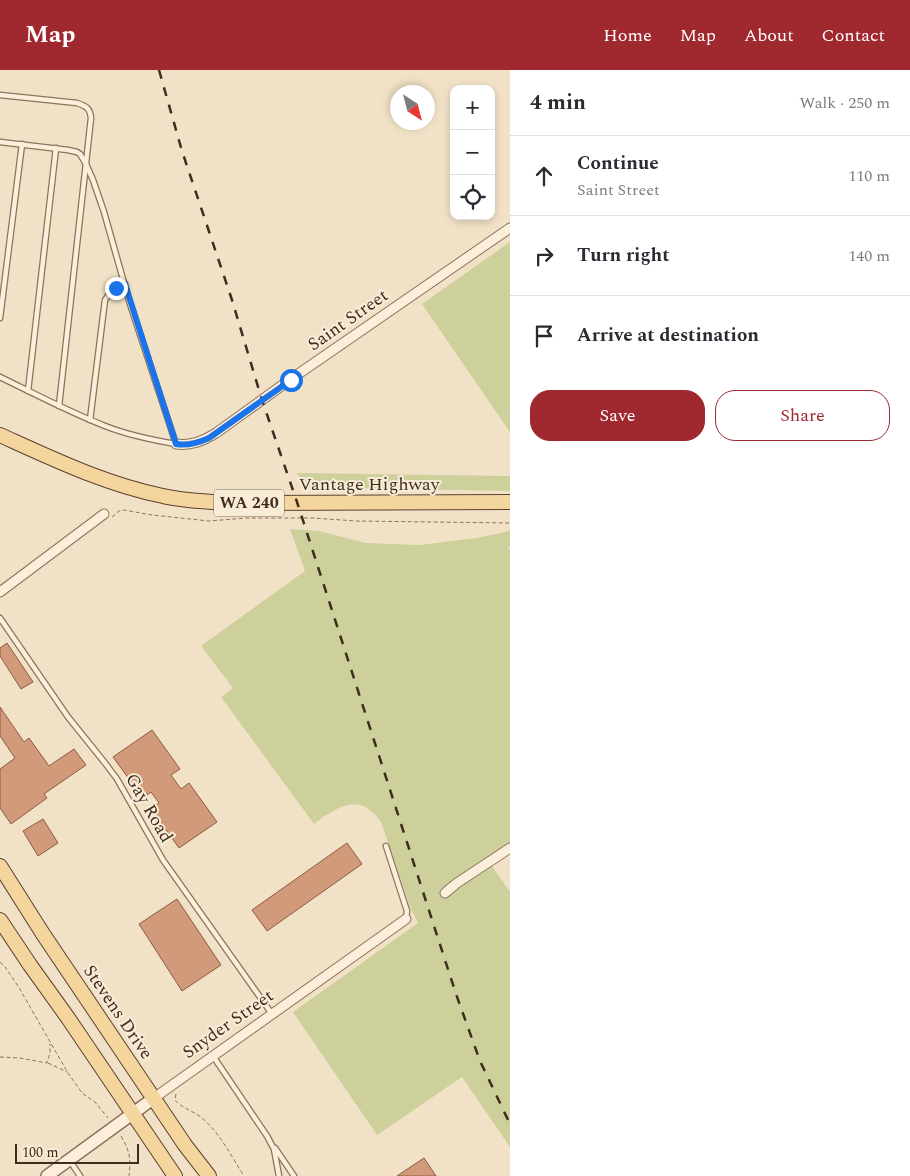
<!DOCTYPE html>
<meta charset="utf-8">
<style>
body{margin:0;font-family:Spectral,serif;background:#f7f7f7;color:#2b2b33}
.controls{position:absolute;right:15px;top:15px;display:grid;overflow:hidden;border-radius:10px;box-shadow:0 2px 8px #0003}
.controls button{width:45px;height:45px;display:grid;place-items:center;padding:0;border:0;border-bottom:1px solid #e1e1e2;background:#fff;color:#2b2b33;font:25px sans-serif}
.compass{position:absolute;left:390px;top:15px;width:45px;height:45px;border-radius:50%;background:#fff;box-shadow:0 2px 8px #0003;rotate:144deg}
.scale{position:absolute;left:15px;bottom:12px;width:124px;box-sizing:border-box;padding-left:5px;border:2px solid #3d2c1f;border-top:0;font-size:14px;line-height:18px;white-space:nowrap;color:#3d2c1f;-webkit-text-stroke:4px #f8ecd7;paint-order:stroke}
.stop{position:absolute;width:15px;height:15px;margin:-11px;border:4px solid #1a73e8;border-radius:50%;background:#fff}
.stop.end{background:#1a73e8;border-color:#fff;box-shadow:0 1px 5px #0008}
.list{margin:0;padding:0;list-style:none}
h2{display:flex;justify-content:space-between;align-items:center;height:65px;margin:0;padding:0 20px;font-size:21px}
h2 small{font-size:16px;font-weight:400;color:#7c7c81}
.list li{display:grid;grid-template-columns:32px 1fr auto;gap:15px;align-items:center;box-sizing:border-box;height:80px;padding:0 20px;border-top:1px solid #e1e1e2}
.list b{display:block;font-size:19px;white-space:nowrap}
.list p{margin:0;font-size:16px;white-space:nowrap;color:#7c7c81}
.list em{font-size:16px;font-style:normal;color:#7c7c81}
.actions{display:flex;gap:10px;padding:15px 20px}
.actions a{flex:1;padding:11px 0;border:1px solid #a0282f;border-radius:20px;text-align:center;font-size:18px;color:#a0282f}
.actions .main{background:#a0282f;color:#fff}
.icon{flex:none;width:28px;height:28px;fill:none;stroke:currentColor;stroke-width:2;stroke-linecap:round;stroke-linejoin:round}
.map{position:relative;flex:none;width:510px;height:1106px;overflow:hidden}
header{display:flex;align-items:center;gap:30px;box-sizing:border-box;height:70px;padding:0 25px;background:#a0282f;color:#fff}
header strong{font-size:24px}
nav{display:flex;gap:28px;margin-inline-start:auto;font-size:18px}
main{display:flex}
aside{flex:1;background:#fff}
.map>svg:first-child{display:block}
.green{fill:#cdd09a}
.building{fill:#d09a7b;stroke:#8e5a3f}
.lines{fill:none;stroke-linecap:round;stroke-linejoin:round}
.service-casing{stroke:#8e735b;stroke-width:7}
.minor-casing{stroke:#8e735b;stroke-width:11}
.tertiary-casing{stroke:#8e735b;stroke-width:14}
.primary-casing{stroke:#5b412f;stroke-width:16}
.path{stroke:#8e735b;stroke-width:1;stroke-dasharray:4 2.5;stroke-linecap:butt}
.service{stroke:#fbefdb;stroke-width:4.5}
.minor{stroke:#fbefdb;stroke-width:9}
.tertiary{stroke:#fbefdb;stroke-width:11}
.primary{stroke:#f5d59e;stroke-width:14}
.rail{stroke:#3d2c1f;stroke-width:2.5;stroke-dasharray:9 9;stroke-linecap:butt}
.route{stroke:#1a73e8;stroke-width:6}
.labels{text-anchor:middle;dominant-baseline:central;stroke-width:4;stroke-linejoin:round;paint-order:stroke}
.shield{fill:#f8ecd7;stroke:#756656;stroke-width:1}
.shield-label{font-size:16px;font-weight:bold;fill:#3d2c1f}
.street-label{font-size:18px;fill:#3d2c1f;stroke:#f8ecd7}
</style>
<header>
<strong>Map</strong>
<nav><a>Home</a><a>Map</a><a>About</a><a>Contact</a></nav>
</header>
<main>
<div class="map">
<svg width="510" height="1106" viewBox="0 0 510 1106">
<rect width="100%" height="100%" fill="#f1e2c7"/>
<g class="green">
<polygon points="510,172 510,362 422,234"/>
<polygon points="297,403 510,406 510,421 304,417"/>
<path d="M290 459 319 461 366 473 420 475 477 468 510 461V477L508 478 510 481V772L498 780 487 789 510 822V1077L462 1007 377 1065 293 942 418 853 411 839 381 752C376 745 369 737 360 735 344 731 326 745 314 754L221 627 233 618 201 576 305 501Z"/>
</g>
<g class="building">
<polygon points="7,573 33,612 21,619 0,586 0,578"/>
<polygon points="0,637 24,672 29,668 49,696 74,679 86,695 44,724 47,728 11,754 0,738 0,699 15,688 0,666"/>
<polygon points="152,660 180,699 171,705 181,719 189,713 217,752 179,778 151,739 159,733 151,722 143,728 113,687"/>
<polygon points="43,749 58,773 38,786 23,761"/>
<polygon points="347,773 362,794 267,861 252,840"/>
<polygon points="177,829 221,895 182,921 139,854"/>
<polygon points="424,1088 436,1106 397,1106"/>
</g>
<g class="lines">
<g class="service-casing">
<g id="service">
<path d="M0 25 77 33C86 36 90 38 91 48L59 336"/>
<path d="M0 72 68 80 77 82 80 84 86 94 93 110 104 142 130 234 176 374C152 370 128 365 105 356 69 342 35 324 0 307"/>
<polyline points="0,248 22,74"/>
<polyline points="28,321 56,78"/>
<polyline points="90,350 105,230 112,220 125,214"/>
<polyline points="0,548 68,647 105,693 117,709 163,790 272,944"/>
<polyline points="386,776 407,841 406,849"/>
<polyline points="213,986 267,1066 274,1079 279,1106"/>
<polyline points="275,1078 294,1106"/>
<polyline points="70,1091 80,1106"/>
</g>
</g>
<g class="minor-casing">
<g id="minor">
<path d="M176 374C191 376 203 371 216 363L291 309 510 158"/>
<polyline points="0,522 104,444"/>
<polyline points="445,823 457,813 510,778"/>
<polyline points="154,1028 406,849"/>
</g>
</g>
<g class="tertiary-casing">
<polyline id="tertiary" points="47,1106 154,1028"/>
</g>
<g class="primary-casing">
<g id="primary">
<path d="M0 365C53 389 105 414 163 426 183 431 204 431 224 433L510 432"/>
<polyline points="0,796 43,864 185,1075 209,1106"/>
<polyline points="0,850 30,895 68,948 175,1106"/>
</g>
</g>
<g class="path">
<polyline points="112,447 119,441 124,440 152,445 209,451 246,448 313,448 356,451 510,453"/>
<polyline points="0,892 5,897 18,916 68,1003 82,1023 95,1032 108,1048"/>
<polyline points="0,987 20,988 47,993 50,983 50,974"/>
<polyline points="48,993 61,999 67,1002"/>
<path d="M176 1024 175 1030C181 1038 194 1041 202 1048 220 1063 231 1086 244 1106"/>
<path d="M121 1066C130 1081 131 1089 129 1106"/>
</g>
<use href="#service" class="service"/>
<use href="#minor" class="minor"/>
<use href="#tertiary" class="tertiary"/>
<use href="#primary" class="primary"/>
<polyline class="rail" points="159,0 182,81 232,230 262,330 297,432 456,924 480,991 510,1054"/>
</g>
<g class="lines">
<path class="route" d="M116 218 125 214 176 374C188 376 198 373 209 368L291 310"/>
</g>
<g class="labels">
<rect class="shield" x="214" y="419.5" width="70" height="27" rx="4"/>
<g class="shield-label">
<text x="249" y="433">WA 240</text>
</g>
<g class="street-label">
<text transform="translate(348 250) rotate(-35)">Saint Street</text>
<text x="369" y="414">Vantage Highway</text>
<text transform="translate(149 738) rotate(60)">Gay Road</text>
<text transform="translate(118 942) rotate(56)">Stevens Drive</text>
<text transform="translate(228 954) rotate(-35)">Snyder Street</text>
</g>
</g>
</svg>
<div class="controls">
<button>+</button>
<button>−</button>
<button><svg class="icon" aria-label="locate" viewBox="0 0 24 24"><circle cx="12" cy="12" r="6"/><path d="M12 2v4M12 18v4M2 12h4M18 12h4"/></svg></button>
</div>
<svg class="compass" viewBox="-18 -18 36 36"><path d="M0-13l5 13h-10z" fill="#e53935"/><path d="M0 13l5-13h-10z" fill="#7c7c81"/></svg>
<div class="scale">100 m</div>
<div class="stop" style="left:291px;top:310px"></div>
<div class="stop end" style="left:116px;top:218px"></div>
</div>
<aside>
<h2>4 min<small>Walk · 250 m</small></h2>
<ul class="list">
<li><svg class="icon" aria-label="ahead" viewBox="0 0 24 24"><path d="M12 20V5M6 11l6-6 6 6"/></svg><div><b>Continue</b><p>Saint Street</p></div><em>110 m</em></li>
<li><svg class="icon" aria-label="right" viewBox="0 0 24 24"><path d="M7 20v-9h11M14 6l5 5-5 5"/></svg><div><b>Turn right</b></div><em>140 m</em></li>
<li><svg class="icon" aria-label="arrive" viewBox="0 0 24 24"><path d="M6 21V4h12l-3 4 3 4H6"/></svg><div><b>Arrive at destination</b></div></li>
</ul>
<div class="actions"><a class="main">Save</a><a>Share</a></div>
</aside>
</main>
